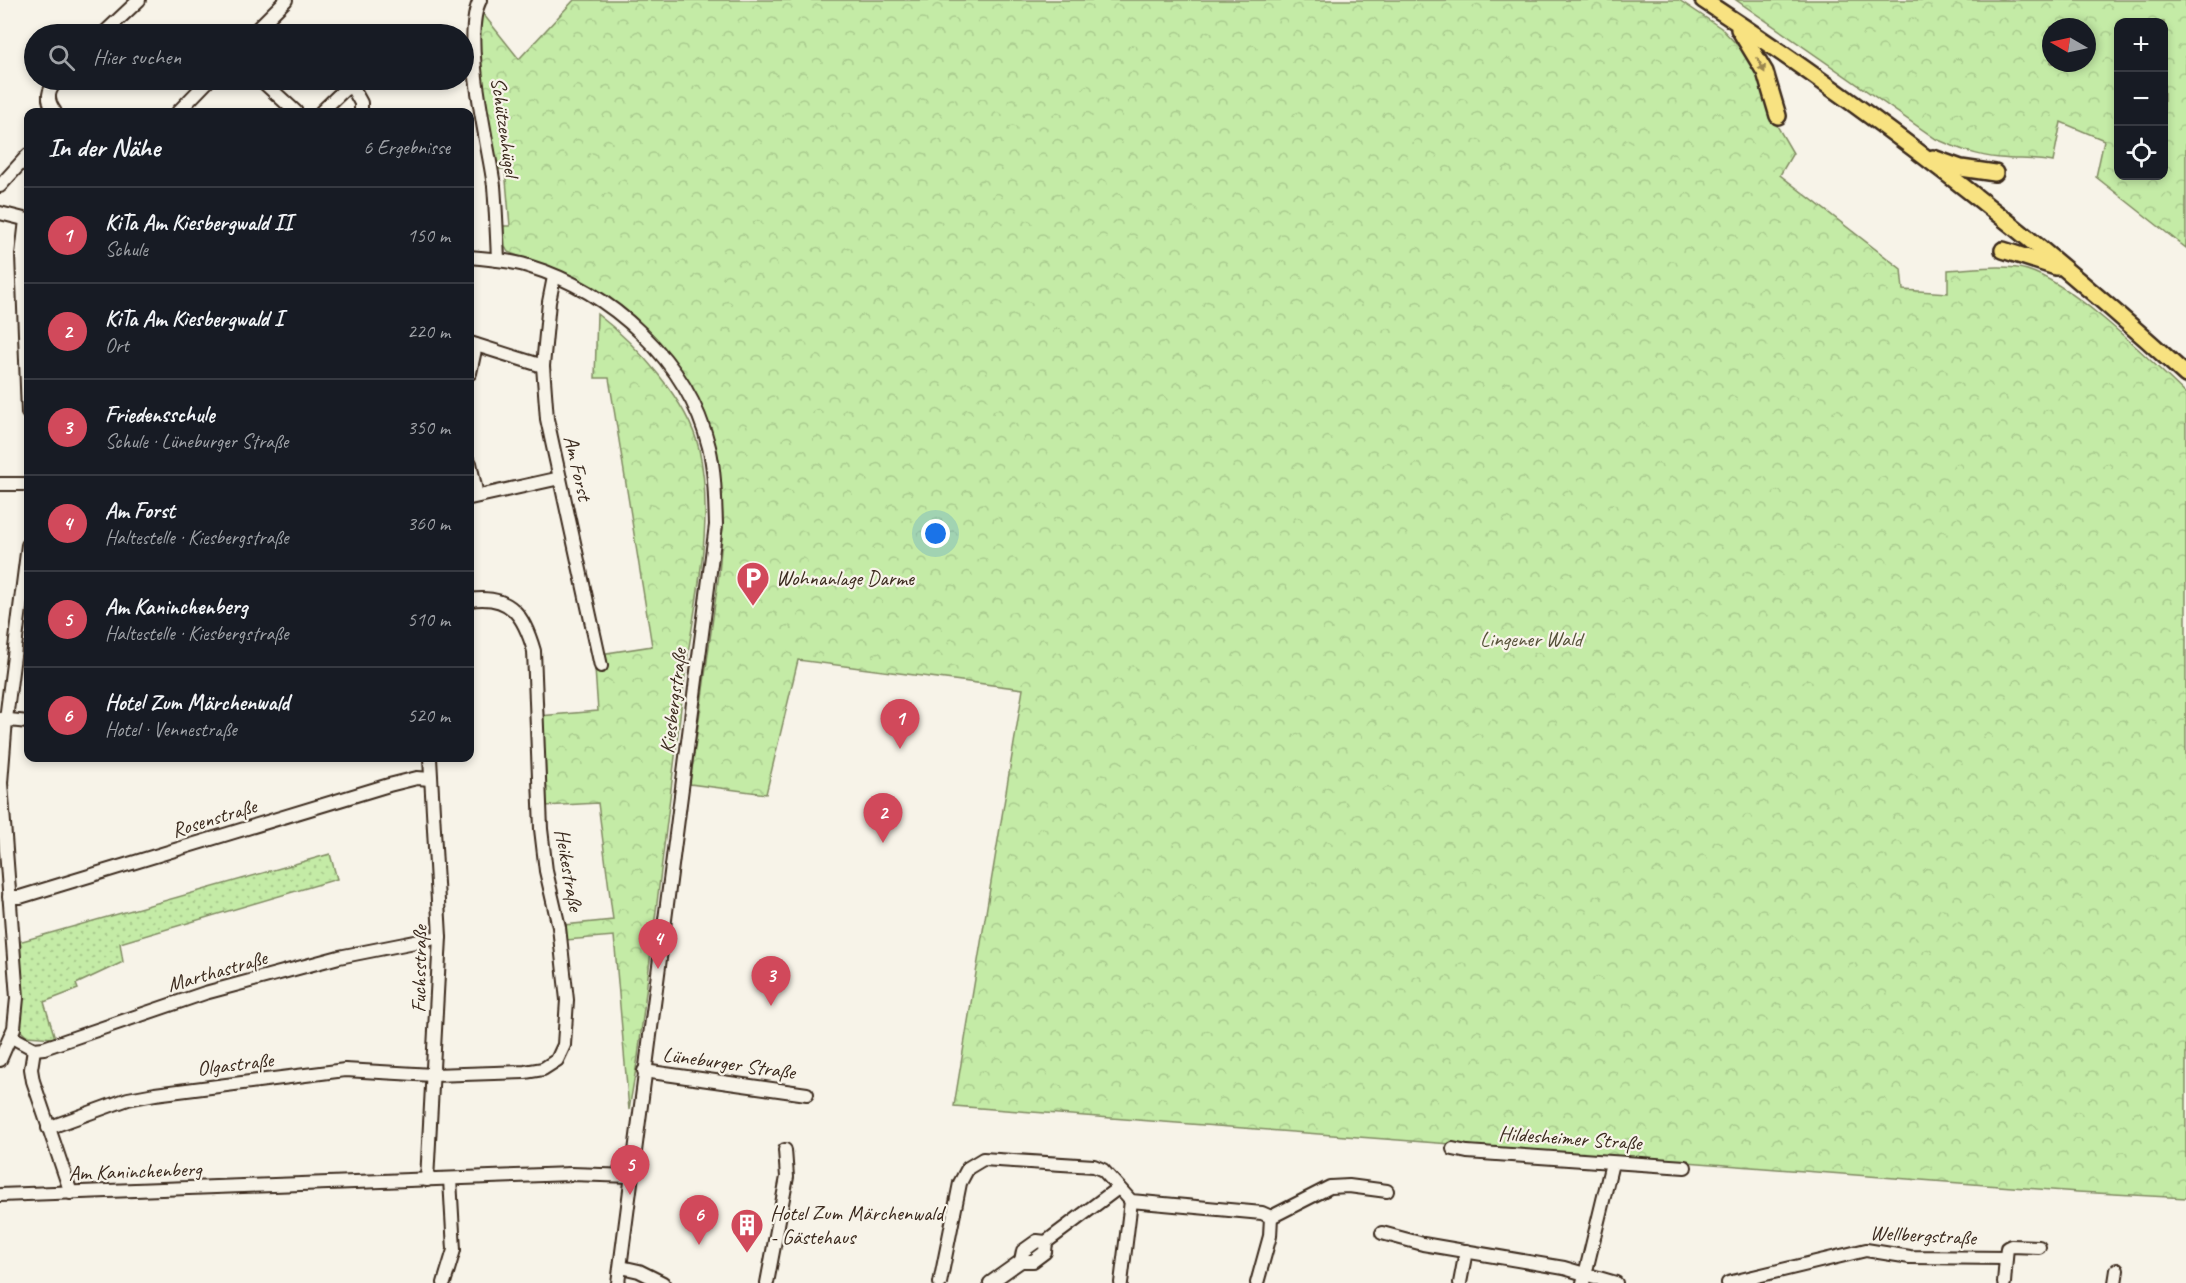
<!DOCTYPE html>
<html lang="de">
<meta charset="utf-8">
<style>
body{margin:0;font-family:Caveat,sans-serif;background:#242831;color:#f1f3f6}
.controls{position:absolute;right:18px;top:18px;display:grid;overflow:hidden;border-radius:12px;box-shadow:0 3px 9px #0003}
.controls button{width:54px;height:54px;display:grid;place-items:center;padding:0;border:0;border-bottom:2px solid #363941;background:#171b24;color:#f1f3f6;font:30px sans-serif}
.compass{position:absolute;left:2042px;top:18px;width:54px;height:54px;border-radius:50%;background:#171b24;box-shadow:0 3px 9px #0003;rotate:279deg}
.you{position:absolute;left:936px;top:534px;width:21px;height:21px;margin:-15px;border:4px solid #fff;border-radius:50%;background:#1a73e8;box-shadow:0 0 0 9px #1a73e833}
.badge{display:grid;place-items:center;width:39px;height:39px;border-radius:50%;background:#d1495b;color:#fff;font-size:20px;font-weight:700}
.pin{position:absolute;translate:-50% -50px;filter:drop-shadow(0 2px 3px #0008)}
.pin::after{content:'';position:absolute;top:32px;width:21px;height:18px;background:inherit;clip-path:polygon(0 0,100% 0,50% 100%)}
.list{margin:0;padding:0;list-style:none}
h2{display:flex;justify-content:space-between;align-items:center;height:78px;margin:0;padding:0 24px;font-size:26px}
h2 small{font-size:20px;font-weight:400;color:#9ea1a6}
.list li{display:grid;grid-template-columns:39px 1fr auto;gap:18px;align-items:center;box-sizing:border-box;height:96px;padding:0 24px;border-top:2px solid #363941}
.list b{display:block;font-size:22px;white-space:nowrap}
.list p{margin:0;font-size:20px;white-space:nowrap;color:#9ea1a6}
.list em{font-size:20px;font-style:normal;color:#9ea1a6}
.icon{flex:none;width:33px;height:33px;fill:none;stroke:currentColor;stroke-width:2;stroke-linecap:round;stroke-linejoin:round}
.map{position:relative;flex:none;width:2186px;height:1283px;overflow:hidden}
.search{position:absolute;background:#171b24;box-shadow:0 3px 9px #0003;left:24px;top:24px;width:450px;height:66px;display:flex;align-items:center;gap:15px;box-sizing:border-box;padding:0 21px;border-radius:33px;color:#9ea1a6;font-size:22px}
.panel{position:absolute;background:#171b24;box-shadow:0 3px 9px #0003;left:24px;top:108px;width:450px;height:654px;border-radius:12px}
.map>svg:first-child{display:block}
.grass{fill:url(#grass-dots);stroke:#808a62;stroke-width:1.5}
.forest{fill:url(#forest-crowns);stroke:#808a62;stroke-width:1.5;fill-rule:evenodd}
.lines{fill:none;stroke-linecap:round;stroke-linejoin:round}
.minor-casing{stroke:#3b2a1e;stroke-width:16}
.major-casing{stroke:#3b2a1e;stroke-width:20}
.minor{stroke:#f7f3e8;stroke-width:12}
.major{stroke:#f8e281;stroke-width:15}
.oneway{fill:#9a8650}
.labels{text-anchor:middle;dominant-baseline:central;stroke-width:4.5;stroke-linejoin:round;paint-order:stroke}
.street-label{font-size:21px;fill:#3b2a1e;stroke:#f7f3e8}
.poi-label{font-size:21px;fill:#3b2a1e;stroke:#f7f3e8;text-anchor:start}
.park-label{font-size:21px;fill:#565139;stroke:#f7f3e8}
</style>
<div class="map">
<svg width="2186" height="1283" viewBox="0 0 2186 1283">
<defs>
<pattern id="grass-dots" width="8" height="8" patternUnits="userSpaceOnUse" patternTransform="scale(1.5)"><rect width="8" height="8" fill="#c4eba6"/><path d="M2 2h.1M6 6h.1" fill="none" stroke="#a9ca8e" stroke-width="1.8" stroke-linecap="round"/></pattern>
<pattern id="forest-crowns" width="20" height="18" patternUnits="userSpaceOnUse" patternTransform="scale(1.5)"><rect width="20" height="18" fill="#c4eba6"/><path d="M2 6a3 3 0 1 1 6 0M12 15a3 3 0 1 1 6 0" fill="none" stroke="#a9ca8e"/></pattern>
</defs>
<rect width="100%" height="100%" fill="#f7f3e8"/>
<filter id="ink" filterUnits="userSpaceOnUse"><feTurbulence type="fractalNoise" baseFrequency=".0167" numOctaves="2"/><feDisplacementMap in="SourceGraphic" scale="12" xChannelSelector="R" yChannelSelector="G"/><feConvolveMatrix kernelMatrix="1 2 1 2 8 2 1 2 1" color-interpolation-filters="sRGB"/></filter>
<g filter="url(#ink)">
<polygon class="grass" points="330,854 337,879 120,943 123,962 76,984 78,989 44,1002 55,1038 26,1036 19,1029 15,943"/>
<g class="forest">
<path d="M574 0H1679L1721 28 1741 49 1759 75 1769 112 1793 153 1780 175 1901 269 1903 290 1948 293V270C1970 269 2006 264 2027 270 2074 284 2149 359 2186 394V1198L2078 1192 954 1106 1023 689 798 660 766 794 690 784 719 574 723 524 721 482 713 445 698 407 628 317 555 271 508 252 500 238 499 226H510L505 169H496L478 67 480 10 519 59Z"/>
<path d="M1736 0H2186V248L2096 177 2104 140 2061 122 2053 162C2034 158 2018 160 2000 158 1976 156 1957 148 1936 139ZM2118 22H2164V176H2118ZM2051 27H2087V63H2051Z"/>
<path d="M597 314C636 344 688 401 699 449 716 527 693 606 684 683 669 808 653 933 638 1057L629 1110 614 936 566 940 564 925 613 920 598 803 545 806 539 716 598 711 594 655 652 646 609 378H595Z"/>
</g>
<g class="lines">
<g class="minor-casing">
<g id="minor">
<path d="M480 0C461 37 488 142 494 186 496 211 497 235 498 260"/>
<polyline points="103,34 139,0"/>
<polyline points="252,34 286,0"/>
<polyline points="261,80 296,112"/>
<polyline points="351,85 361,103 361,112"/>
<path d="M55 112C46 100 47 90 58 80"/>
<polyline points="178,112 209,80"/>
<polyline points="321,112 344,90 361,80"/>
<polyline points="0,186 28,155"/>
<polyline points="0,213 28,220"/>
<polyline points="26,220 22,255 28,413"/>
<path d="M470 257C489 259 509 260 528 266 611 291 688 361 709 447 715 472 715 499 716 525L618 1283"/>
<polyline points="554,277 549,302 543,366 547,419 601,666"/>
<polyline points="470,343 543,366"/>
<polyline points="470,373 476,345"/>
<polyline points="470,463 477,496"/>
<polyline points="0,484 28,484"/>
<polyline points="470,498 560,478"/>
<polyline points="0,719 28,722"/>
<polyline points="9,897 20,897 389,785 417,778 431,779"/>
<polyline points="10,1036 34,1049 44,1048 205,993 339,957 440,937"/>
<polyline points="34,1049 31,1069 33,1081 71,1193"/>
<polyline points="0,1060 14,1028 17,998 1,783 6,719 28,545"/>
<polyline points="644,1071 807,1094"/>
<path d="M48 1128 128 1099 155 1094 345 1070 433 1075 525 1072 543 1069 557 1060 564 1045 567 1000 559 927 546 871 541 829 534 651C524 616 511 594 470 600"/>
<polyline points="1453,1149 1467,1152 1685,1167"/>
<polyline points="427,1180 440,937 430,758"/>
<polyline points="0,1195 571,1174 632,1176"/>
<polyline points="1382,1233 1423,1244 1564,1268 1616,1283"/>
<polyline points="1021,1261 1023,1251 1037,1241 1046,1242 1118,1188"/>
<polyline points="621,1267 639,1271 663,1283"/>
<polyline points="444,1283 454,1250 450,1179"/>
<polyline points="767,1283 787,1177 785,1150"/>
<polyline points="940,1283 960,1183 968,1168 983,1159 1094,1166 1103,1170 1131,1201 1262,1213 1271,1217"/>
<polyline points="990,1283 1021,1261 1033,1261 1045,1252 1046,1242"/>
<polyline points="1121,1283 1131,1201"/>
<polyline points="1257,1283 1270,1236 1271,1217 1330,1187 1349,1186 1387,1191"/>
<polyline points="1460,1283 1466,1251"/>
<polyline points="1583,1283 1612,1163"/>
<polyline points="1728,1283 1866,1250 1910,1257 2006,1258 2007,1248 2011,1246 2039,1247"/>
<polyline points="2004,1283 2006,1258"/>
<polyline points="2115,1283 2117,1270"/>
</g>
</g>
<g class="major-casing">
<g id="major">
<path d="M1703 0C1874 112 2035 237 2186 375"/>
<polyline points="1739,29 1765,72 1778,116"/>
<polyline points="1933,158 1961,168 1995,173"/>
<polyline points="2003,250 2056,267"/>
</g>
</g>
<use href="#minor" class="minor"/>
<use href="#major" class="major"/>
</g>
<defs><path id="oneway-solid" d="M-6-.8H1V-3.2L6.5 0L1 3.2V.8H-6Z" transform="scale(1.5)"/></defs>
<use class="oneway" href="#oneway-solid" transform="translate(1761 65) rotate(64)"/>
</g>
<defs>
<g id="parking-pin" transform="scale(1.725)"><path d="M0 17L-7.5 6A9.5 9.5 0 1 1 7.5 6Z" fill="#d1495b" stroke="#f7f3e8"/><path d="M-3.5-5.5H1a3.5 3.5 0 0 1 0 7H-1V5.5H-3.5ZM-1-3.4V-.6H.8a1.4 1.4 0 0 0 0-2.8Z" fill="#fff"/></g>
<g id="building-pin" transform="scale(1.725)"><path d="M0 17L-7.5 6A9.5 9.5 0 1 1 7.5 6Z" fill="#d1495b" stroke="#f7f3e8"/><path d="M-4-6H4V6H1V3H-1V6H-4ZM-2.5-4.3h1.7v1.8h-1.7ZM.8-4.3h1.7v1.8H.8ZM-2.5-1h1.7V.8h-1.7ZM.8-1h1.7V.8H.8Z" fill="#fff"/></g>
</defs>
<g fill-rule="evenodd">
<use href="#parking-pin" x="753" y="578"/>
<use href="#building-pin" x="747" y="1225"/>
</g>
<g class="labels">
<g class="street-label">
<text transform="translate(505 127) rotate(82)">Schützenhügel</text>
<text transform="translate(578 468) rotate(77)">Am Forst</text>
<text transform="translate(673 701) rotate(-83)">Kiesbergstraße</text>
<text transform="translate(214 818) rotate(-17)">Rosenstraße</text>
<text transform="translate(569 870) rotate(80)">Heikestraße</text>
<text transform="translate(419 969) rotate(-89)">Fuchsstraße</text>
<text transform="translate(217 971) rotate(-16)">Marthastraße</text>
<text transform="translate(729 1063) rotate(8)">Lüneburger Straße</text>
<text transform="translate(235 1064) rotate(-7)">Olgastraße</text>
<text transform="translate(1570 1138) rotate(4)">Hildesheimer Straße</text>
<text transform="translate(135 1171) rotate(-2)">Am Kaninchenberg</text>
<text transform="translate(1923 1235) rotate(3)">Wellbergstraße</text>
</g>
<g class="poi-label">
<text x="776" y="578">Wohnanlage Darme</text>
<text x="770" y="1213">Hotel Zum Märchenwald<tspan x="770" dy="24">- Gästehaus</tspan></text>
</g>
<g class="park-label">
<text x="1531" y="639">Lingener Wald</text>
</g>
</g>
</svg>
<div class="controls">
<button>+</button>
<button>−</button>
<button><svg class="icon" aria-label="locate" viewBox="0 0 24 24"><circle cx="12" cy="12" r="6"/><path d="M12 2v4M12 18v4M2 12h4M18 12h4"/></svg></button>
</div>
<svg class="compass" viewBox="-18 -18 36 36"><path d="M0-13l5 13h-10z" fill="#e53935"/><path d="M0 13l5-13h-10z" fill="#9ea1a6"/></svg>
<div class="you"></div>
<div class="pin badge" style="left:900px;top:749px">1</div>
<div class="pin badge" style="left:883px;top:843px">2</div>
<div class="pin badge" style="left:771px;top:1006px">3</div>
<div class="pin badge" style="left:658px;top:969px">4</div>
<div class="pin badge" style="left:630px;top:1195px">5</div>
<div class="pin badge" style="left:699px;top:1245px">6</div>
<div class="search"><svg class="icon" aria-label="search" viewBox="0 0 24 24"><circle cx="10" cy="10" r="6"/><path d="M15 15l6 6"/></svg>Hier suchen</div>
<section class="panel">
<h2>In der Nähe<small>6 Ergebnisse</small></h2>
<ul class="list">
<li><span class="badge">1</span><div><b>KiTa Am Kiesbergwald II</b><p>Schule</p></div><em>150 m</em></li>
<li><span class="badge">2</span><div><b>KiTa Am Kiesbergwald I</b><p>Ort</p></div><em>220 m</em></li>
<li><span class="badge">3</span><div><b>Friedensschule</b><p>Schule · Lüneburger Straße</p></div><em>350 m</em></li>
<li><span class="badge">4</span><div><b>Am Forst</b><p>Haltestelle · Kiesbergstraße</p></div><em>360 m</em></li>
<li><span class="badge">5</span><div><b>Am Kaninchenberg</b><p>Haltestelle · Kiesbergstraße</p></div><em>510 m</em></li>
<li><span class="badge">6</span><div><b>Hotel Zum Märchenwald</b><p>Hotel · Vennestraße</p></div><em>520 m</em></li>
</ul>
</section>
</div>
